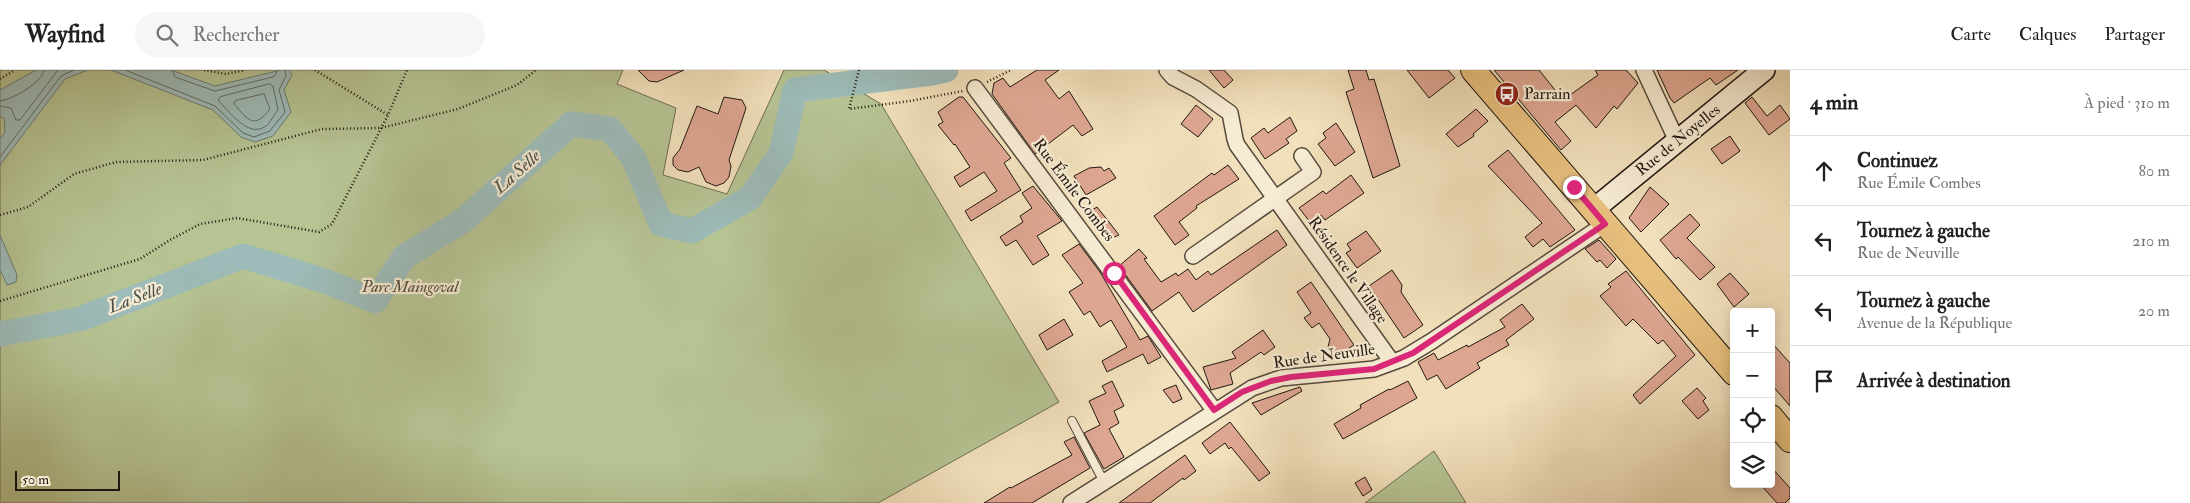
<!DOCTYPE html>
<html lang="fr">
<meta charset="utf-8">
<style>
body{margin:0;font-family:"IM FELL Double Pica",serif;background:#f6f6f6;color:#222}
.controls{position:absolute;right:15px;bottom:15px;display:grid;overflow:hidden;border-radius:5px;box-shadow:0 2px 12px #0003}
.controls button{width:45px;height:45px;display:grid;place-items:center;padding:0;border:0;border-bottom:1px solid #e0e0e0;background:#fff;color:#222;font:25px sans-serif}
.scale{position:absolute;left:15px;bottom:12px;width:105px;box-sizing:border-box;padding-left:5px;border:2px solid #221812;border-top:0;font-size:14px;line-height:18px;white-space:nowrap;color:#221812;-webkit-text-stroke:4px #f6ebd3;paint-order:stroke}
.stop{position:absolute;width:15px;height:15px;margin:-11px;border:4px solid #db2777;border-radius:50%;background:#fff}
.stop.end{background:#db2777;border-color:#fff;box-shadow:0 1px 5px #0008}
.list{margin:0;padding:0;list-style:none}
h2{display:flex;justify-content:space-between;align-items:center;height:65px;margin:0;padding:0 20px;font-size:21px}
h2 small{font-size:16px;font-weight:400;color:#767676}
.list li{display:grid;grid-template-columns:32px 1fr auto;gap:15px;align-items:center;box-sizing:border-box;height:70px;padding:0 20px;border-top:1px solid #e0e0e0}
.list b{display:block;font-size:19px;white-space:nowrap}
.list p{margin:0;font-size:16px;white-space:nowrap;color:#767676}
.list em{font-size:16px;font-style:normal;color:#767676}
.icon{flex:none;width:28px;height:28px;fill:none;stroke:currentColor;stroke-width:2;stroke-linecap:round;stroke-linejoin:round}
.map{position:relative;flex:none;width:1790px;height:433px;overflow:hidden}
header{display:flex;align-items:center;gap:30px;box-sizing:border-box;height:70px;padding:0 25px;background:#fff;border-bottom:1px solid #e0e0e0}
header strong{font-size:24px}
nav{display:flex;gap:28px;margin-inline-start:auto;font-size:18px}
.search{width:350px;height:45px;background:#f6f6f6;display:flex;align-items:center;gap:12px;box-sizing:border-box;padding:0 18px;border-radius:28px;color:#767676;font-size:19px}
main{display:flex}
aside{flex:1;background:#fff}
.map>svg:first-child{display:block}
.green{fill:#b6c393;stroke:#6c6e52}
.water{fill:#9dbbb8;stroke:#6c7a76}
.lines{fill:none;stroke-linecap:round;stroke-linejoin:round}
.shore{stroke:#606a65;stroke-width:1}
.river{stroke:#9dbbb8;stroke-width:25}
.building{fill:#dda691;stroke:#221812}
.lane-casing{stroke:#564a3c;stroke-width:10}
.street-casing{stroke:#564a3c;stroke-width:18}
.secondary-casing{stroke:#221812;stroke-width:24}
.primary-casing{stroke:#221812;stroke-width:26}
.path{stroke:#221812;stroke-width:2.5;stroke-dasharray:1 2.5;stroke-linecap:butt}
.lane{stroke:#f6ebd3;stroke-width:8}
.street{stroke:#f6ebd3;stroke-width:15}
.secondary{stroke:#f6ebd3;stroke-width:21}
.primary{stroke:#e8c07e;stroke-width:24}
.route{stroke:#db2777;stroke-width:6}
.labels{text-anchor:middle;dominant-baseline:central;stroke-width:4.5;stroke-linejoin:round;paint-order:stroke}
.poi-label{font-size:16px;fill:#221812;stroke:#f6ebd3;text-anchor:start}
.street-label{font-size:16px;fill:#221812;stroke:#f6ebd3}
.park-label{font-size:16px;font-style:italic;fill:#4e4b39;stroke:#f6ebd3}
.water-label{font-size:18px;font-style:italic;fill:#4d514c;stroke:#f6ebd3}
</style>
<header>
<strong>Wayfind</strong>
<div class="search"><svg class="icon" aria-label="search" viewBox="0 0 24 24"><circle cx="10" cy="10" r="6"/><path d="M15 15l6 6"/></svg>Rechercher</div>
<nav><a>Carte</a><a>Calques</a><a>Partager</a></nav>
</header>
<main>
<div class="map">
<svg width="1790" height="433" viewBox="0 0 1790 433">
<rect width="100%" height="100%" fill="#f1e0bb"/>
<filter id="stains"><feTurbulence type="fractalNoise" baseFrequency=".004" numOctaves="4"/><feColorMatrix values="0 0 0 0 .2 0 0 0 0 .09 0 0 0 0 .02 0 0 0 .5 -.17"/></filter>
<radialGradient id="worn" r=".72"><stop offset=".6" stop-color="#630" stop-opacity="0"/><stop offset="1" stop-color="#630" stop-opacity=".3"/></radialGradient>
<g class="green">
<polygon points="0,0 623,0 617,14 676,38 663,105 727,124 784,0 824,0 881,34 1059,332 878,433 0,433"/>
<polygon points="1434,381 1466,433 1365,433"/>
</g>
<g class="water">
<polygon points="36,0 88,0 65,9 0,95 0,69 5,62 4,48 0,47 0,20"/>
<polygon points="111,0 171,0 215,16 281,0 289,0 292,5 284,20 291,42 273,66 255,72 241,67 213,40"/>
<polygon points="0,165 17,205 16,212 7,215 0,200"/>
</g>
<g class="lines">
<g class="shore">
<polyline points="125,0 215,36 243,63 254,67 270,61 285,42 279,20 286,6 285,0"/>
<polyline points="172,0 175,7 215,21 273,7 276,4 277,0"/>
<path d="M270 14 273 16 278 40C274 45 270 53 266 56 248 69 229 41 218 30L220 27Z"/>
<path d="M264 24 270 39C254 60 248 50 234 34L235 31Z"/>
<path d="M0 31C12 30 43 12 44 0"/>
<polyline points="0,36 11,38 16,50 20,50 58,0"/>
<polyline points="0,87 61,6 74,0"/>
</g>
<polyline class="river" points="0,264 80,249 243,186 325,211 375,231 404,187 464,150 571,54 610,59 633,87 661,154 692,161 750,128 781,83 795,20 932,3 946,0"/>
</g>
<g class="building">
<polygon points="638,0 684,0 657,12 649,11"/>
<polygon points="1037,0 1059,0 1045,10 1059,29 1069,21 1093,59 1082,66 1073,55 1035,84 992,24 994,13 1003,8 1010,17"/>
<polygon points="1209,0 1224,0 1233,10 1224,18"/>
<polygon points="1348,0 1366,0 1369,10 1374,9 1400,96 1373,108 1346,22 1354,19"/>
<polygon points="1407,0 1448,0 1455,8 1429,28"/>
<polygon points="1494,0 1539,0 1563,30 1598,5 1595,0 1626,0 1638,13 1617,39 1614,36 1596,58 1576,35 1555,52 1571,71 1561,80"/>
<polygon points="1657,0 1738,0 1716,15 1710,8 1674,33 1670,28"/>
<polygon points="724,27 742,30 746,38 729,90 731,96 729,107 724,113 716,116 706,112 699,97 688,102 678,100 673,95 673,88 680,79 697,36 718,44"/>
<polygon points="959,27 963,27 1011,88 1004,93 1021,120 971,151 965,141 997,121 984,102 960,117 954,107 970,97 955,74 954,75 938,55 943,52 938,42"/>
<polygon points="1752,27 1767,46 1780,35 1790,49 1769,65 1745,33"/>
<polygon points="1196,35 1213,49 1198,67 1181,54"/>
<polygon points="1476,39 1488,51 1473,64 1474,66 1458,77 1446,64"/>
<polygon points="1290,47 1297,61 1286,69 1289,73 1265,89 1251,68 1264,58 1268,63"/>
<polygon points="1336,53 1355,82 1335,96 1318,74 1326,68 1323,63"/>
<polygon points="1730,66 1740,81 1722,94 1711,79"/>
<polygon points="1508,80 1575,160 1550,177 1543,169 1533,177 1525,167 1542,153 1488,96"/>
<polygon points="1228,95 1239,109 1196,136 1197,138 1179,152 1189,165 1175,175 1154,146 1212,103 1214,105"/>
<polygon points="1101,97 1104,101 1109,98 1116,108 1086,125 1074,106 1089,98"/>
<polygon points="1351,105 1364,123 1325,150 1321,145 1310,152 1299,138 1323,121 1326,124"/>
<polygon points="1033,116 1062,151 1037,166 1049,185 1033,195 1016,170 1006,176 1000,167 1023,152 1020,146 1032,138 1022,123"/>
<polygon points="1650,117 1669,134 1641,162 1629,148"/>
<polygon points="1097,137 1109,152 1119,165 1108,170 1087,143"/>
<polygon points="1690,144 1700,155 1687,168 1715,197 1700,210 1678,187 1676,189 1660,170"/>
<polygon points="1277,160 1287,175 1193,242 1179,222 1152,241 1119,196 1139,179 1147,188 1144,189 1161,212 1176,203 1178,206 1188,199 1196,210 1208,201 1211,205"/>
<polygon points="1366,161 1381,181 1357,198 1346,183 1351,180 1347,174"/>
<polygon points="1599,170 1616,189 1607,198 1600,190 1597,192 1585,179"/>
<polygon points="1079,174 1100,202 1140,270 1148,266 1161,287 1148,294 1143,284 1107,302 1102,291 1127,277 1111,250 1100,257 1090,241 1084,245 1069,222 1083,213 1062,185"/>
<polygon points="1392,200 1402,215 1401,222 1423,255 1404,268 1369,216"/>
<polygon points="1626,201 1695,285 1640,334 1633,325 1676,286 1663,270 1658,274 1633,249 1626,256 1600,226 1611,217 1608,214"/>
<polygon points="1730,203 1749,224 1734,237 1717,214"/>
<polygon points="1311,212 1354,275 1335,287 1328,277 1330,269 1319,253 1312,258 1304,248 1311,243 1297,222"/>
<polygon points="1522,234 1534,249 1506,270 1509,275 1477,293 1480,298 1446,319 1437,305 1427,310 1418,292 1434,283 1438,290 1467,275 1468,277 1505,257 1500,250"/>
<polygon points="1064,249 1073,265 1047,280 1039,265"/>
<polygon points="1263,260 1275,277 1264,285 1261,282 1230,303 1233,314 1211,320 1203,297 1236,288 1232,282"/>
<polygon points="1771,272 1790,293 1790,336 1771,314"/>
<polygon points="1112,311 1124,336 1114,341 1119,353 1109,359 1124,387 1104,399 1084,363 1100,355 1089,331 1106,323 1102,316"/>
<polygon points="1408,311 1417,328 1343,369 1334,354 1361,338 1360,335 1389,319 1390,320"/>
<polygon points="1176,315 1182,329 1173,333 1163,320"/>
<polygon points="1300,317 1302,321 1261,345 1252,333"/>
<polygon points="1697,318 1706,328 1703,331 1709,340 1698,349 1682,331"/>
<polygon points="1230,352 1270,403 1259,411 1231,377 1229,379 1225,373 1210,384 1202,373"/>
<polygon points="1074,367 1090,398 1032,433 984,433 1010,417 1011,418 1072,385 1064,372"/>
<polygon points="1185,385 1196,401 1184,410 1183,408 1150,433 1119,433"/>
<polygon points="1771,397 1790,418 1790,428 1785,433 1777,433 1760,414 1771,414"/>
<polygon points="1365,407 1372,420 1363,426 1355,413"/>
</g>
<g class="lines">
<g class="lane-casing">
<polyline id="lane" points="1072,351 1104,412"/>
</g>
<g class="street-casing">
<g id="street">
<polyline points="1167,0 1173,7 1196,19 1230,43 1235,69 1237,75 1392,292"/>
<polyline points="1644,0 1677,71"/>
<polyline points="975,18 1214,340"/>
<polyline points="1193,186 1313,102 1302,86"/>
<polyline points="1071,433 1252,318 1281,308 1374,299 1404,288 1432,271 1605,154"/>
</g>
</g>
<g class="secondary-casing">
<polyline id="secondary" points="1593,140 1764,0"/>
</g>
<g class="primary-casing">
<g id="primary">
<polyline points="1473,0 1734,303"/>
<polyline points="1771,347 1790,370"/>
</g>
</g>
<g class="path">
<polyline points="204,0 226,4 245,0"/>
<polyline points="315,0 388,45"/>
<polyline points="859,0 849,39 910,31 963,21"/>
<polyline points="0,9 15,0"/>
<polyline points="987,12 1011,0"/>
<polyline points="0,145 28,137 74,104 116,92 203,90 322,59 381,58 458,39 517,15 536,0"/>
<polyline points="0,231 140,189 170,170 200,154 237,148 319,162 332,154 388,45 407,0"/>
</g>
<use href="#lane" class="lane"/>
<use href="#street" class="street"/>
<use href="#secondary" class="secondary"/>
<use href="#primary" class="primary"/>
</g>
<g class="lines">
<polyline class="route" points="1114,203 1214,340 1242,322 1271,311 1291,307 1374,299 1413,283 1605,154 1574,117"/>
</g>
<defs>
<g id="bus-disc" transform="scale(1.25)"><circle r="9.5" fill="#8f2418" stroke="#f6ebd3"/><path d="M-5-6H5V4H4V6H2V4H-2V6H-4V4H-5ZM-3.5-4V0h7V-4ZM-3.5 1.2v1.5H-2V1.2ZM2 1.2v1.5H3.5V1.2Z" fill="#fff"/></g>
</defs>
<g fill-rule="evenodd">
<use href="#bus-disc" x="1507" y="24"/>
</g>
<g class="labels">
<g class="poi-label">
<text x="1524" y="24">Parrain</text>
</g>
<g class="street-label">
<text transform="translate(1678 70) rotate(-39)">Rue de Noyelles</text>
<text transform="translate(1074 120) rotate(53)">Rue Émile Combes</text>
<text transform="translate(1348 200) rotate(55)">Résidence le Village</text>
<text transform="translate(1324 286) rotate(-8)">Rue de Neuville</text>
</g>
<g class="park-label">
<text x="410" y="217">Parc Maingoval</text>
</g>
<g class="water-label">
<text transform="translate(517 102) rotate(-42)">La Selle</text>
<text transform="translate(135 228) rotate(-21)">La Selle</text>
</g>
</g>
<rect width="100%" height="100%" filter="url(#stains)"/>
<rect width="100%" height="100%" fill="url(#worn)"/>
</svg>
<div class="controls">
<button>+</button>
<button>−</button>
<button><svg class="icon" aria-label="locate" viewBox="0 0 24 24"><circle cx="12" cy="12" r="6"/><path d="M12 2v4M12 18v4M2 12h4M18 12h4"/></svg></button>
<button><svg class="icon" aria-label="layers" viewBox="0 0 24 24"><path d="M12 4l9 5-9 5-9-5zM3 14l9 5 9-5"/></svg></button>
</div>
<div class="scale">50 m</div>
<div class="stop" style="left:1114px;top:203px"></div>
<div class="stop end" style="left:1574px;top:117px"></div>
</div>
<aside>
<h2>4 min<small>À pied · 310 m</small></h2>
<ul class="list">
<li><svg class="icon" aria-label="ahead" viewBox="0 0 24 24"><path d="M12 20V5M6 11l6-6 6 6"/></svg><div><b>Continuez</b><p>Rue Émile Combes</p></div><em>80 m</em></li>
<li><svg class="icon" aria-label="left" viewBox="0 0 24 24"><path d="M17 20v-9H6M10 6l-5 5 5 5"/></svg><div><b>Tournez à gauche</b><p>Rue de Neuville</p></div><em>210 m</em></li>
<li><svg class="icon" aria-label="left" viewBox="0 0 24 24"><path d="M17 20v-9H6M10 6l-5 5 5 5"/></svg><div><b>Tournez à gauche</b><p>Avenue de la République</p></div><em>20 m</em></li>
<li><svg class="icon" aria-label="arrive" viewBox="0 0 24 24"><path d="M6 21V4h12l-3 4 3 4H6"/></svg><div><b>Arrivée à destination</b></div></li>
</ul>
</aside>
</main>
